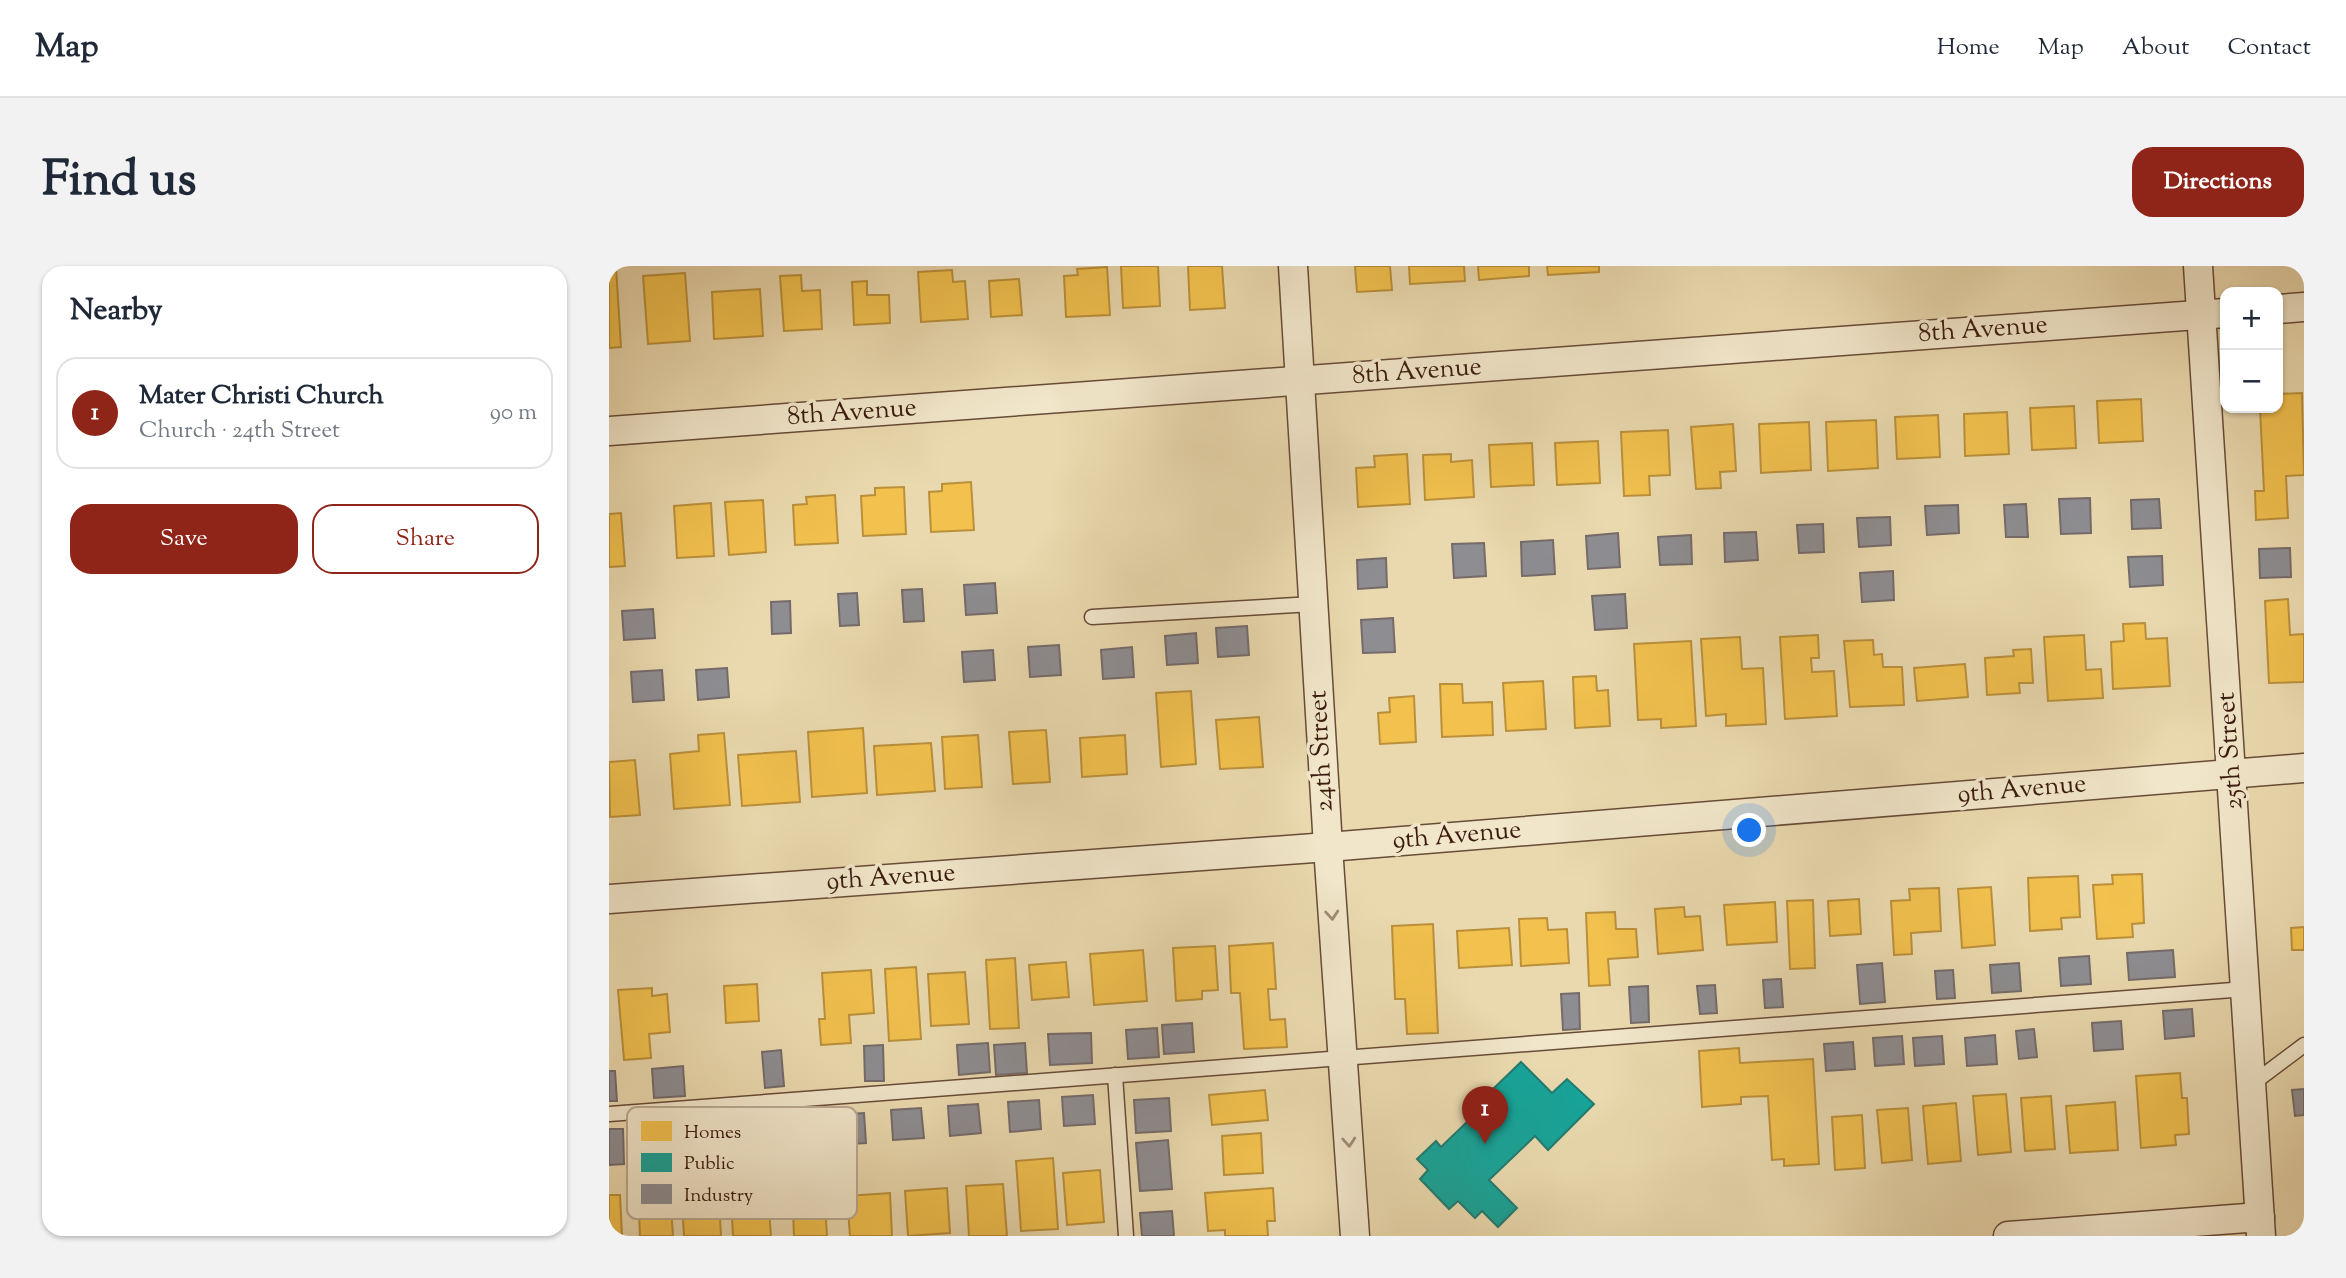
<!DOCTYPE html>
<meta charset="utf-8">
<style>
body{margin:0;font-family:"Sorts Mill Goudy",serif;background:#f2f2f3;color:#1f2937}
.controls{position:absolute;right:21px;top:21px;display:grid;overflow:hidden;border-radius:14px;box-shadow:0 2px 5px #0004}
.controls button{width:63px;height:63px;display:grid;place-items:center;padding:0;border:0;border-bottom:2px solid #e0e1e3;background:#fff;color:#1f2937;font:35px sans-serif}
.you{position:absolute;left:1141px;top:565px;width:24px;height:24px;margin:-18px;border:5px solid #fff;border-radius:50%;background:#1a73e8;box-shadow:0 0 0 10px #1a73e833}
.badge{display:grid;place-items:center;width:46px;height:46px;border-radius:50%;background:#8f2418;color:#fff;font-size:23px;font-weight:700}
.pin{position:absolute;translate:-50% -58px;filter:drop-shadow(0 2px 4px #0008)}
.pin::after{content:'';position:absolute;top:37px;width:24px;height:21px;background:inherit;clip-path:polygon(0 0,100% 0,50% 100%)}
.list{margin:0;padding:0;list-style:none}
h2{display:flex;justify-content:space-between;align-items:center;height:91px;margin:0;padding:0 28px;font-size:30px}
h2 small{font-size:23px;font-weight:400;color:#747a83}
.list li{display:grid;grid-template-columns:46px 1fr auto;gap:21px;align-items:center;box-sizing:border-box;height:112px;margin:0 14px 14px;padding:0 14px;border:2px solid #e0e1e3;border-radius:21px}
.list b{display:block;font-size:26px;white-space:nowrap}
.list p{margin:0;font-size:23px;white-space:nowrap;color:#747a83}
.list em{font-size:23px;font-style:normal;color:#747a83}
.actions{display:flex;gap:14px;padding:21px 28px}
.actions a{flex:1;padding:16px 0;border:2px solid #8f2418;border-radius:21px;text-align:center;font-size:24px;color:#8f2418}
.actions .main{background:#8f2418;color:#fff}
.map{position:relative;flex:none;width:1695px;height:970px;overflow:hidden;border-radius:21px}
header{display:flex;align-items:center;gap:42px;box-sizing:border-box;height:98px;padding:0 35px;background:#fff;border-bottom:2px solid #e0e1e3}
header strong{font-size:33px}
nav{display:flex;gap:38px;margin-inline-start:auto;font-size:24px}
.intro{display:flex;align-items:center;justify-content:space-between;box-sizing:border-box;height:168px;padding:0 42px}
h1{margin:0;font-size:49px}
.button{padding:18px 32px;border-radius:21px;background:#8f2418;color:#fff;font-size:24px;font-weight:700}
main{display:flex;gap:42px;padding:0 42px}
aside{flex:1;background:#fff;border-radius:21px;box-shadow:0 2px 5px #0004}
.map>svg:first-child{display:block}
.homes{fill:#f2c14e;stroke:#bb903b;stroke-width:2}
.public{fill:#17a398;stroke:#227a6f;stroke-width:2}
.industry{fill:#8d8d92;stroke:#756b6b;stroke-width:2}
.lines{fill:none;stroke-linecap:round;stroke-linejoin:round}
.service-casing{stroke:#684b38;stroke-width:17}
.minor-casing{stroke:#684b38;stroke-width:31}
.service{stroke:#f1e6ca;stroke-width:14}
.minor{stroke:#f1e6ca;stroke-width:28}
.oneway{stroke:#a08b76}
.labels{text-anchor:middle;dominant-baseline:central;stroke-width:7;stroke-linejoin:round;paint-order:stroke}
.street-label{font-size:26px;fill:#3c1c10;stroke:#f1e6ca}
.key{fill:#f1e6ca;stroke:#bba992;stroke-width:2}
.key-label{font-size:19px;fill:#3c1c10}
</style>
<header>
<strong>Map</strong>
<nav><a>Home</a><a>Map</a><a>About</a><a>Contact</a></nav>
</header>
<div class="intro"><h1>Find us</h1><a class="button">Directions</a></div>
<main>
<aside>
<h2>Nearby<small></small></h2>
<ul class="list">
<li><span class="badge">1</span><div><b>Mater Christi Church</b><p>Church · 24th Street</p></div><em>90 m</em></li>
</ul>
<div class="actions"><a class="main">Save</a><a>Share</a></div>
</aside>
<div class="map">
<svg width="1695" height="970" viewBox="0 0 1695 970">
<rect width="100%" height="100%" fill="#ead9ae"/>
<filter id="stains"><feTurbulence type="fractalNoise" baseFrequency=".00286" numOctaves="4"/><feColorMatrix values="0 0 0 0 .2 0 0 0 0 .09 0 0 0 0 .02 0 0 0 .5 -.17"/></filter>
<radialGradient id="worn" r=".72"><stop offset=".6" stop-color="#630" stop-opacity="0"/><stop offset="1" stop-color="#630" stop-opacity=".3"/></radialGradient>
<g class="homes">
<polygon points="512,0 549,0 551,40 514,42"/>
<polygon points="579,0 613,0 616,42 581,44"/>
<polygon points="746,0 781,0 783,24 748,26"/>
<polygon points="800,0 855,0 856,15 801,18"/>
<polygon points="869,0 920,0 920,10 870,14"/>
<polygon points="938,0 990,0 990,6 939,9"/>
<polygon points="7,1 12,81 0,82 0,2"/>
<polygon points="498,1 501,49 457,51 455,10 469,9 468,3"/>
<polygon points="343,4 344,16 356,15 359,53 312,56 309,6"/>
<polygon points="76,7 81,75 39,78 34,10"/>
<polygon points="192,9 193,25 211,24 213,63 175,65 171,10"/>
<polygon points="410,13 413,49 382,51 380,15"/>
<polygon points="258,15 258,29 280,29 281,57 245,59 243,16"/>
<polygon points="151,23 154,70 105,73 103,26"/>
<polygon points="1693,127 1695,209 1677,210 1679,252 1647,254 1646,225 1655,225 1651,142 1669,142 1669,128"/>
<polygon points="1532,133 1534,175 1490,177 1488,135"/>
<polygon points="1465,140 1467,182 1423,184 1421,142"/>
<polygon points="1398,146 1400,188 1356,190 1355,148"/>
<polygon points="1329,149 1331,191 1288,193 1286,151"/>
<polygon points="1267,154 1269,202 1219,205 1217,156"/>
<polygon points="1200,156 1202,204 1152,207 1150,158"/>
<polygon points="1124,158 1127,205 1111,206 1112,222 1087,223 1082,161"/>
<polygon points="1059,164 1061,209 1040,210 1041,229 1015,230 1012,166"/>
<polygon points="989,175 991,217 948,219 946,177"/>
<polygon points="923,177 925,219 882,221 880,179"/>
<polygon points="798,188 801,238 749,241 747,202 766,201 765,190"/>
<polygon points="842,188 842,196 863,194 865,231 816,234 814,189"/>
<polygon points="362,216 365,264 322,266 320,226 333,225 333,218"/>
<polygon points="295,221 297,268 254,270 252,230 266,229 266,222"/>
<polygon points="226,229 229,277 186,279 184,239 198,238 197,231"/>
<polygon points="154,234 157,286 120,289 116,236"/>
<polygon points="102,237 105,290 68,292 65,240"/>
<polygon points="12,247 16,300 0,301 0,248"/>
<polygon points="1679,333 1681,369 1695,368 1695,416 1660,417 1656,335"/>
<polygon points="1536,357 1537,373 1558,372 1561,420 1504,423 1502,376 1515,375 1514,358"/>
<polygon points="1209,369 1210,392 1202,392 1203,406 1225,405 1228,450 1176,453 1171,371"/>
<polygon points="1475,369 1477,404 1492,403 1494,432 1439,435 1435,371"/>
<polygon points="1131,371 1133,403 1154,402 1157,458 1117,460 1117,448 1097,450 1092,373"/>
<polygon points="1264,374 1265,389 1273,388 1274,401 1293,401 1295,439 1241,441 1235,375"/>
<polygon points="1082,375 1087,460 1052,462 1052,453 1029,454 1025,378"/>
<polygon points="1422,383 1424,417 1410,417 1411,427 1378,429 1376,392 1405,390 1404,384"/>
<polygon points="1356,398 1359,431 1308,435 1305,402"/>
<polygon points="987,410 988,425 999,424 1001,460 966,462 964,411"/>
<polygon points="934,415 937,463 897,465 894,417"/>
<polygon points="831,418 853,418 854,437 883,436 884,469 833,471"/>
<polygon points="582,425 587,498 552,501 547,427"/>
<polygon points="805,430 807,476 771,478 769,447 781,446 780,432"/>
<polygon points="650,451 654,501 611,503 607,454"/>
<polygon points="254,462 258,527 203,531 199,466"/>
<polygon points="437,464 441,516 404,518 400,466"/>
<polygon points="115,467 121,539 65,543 61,488 90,485 89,469"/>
<polygon points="369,469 373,521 336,523 333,471"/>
<polygon points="516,469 518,508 473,511 471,472"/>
<polygon points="322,477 326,525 268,529 265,480"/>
<polygon points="187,485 191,536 133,540 129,489"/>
<polygon points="26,494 31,549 1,551 0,496"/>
<polygon points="1533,608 1535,657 1523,658 1524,671 1488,673 1484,619 1504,618 1503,609"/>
<polygon points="1469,610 1471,651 1452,652 1453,663 1421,665 1419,612"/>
<polygon points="1382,621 1386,679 1353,682 1349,623"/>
<polygon points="1330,622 1332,665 1302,667 1303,688 1285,689 1282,635 1301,634 1300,623"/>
<polygon points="1250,633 1252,668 1221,670 1219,635"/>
<polygon points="1204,634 1206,702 1181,703 1178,635"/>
<polygon points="1166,636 1168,676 1118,679 1115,639"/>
<polygon points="1075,641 1076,651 1091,650 1094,684 1049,688 1046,643"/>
<polygon points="1006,646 1007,663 1027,663 1029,691 999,693 1001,719 980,720 977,647"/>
<polygon points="938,652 939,664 958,663 960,697 912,700 910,653"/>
<polygon points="824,658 829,767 798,768 796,733 786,733 783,660"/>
<polygon points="1695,661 1695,684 1683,684 1682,662"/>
<polygon points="900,662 903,699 850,702 848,665"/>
<polygon points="664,677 667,723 659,723 661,754 676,753 678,781 635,783 631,727 622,727 620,680"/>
<polygon points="606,680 609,724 593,725 593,733 567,735 564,682"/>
<polygon points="534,684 538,735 485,739 481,688"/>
<polygon points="406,692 410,762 381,763 377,694"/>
<polygon points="457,696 460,731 423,734 420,699"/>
<polygon points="307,701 312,773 280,775 276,703"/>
<polygon points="262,704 265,747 240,749 242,777 212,779 210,753 216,753 213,707"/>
<polygon points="356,706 360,758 322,760 319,708"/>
<polygon points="148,718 150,755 117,757 115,720"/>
<polygon points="43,722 43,730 58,728 61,766 40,768 42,792 15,794 9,724"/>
<polygon points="1130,782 1131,797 1204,793 1210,898 1175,900 1175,893 1163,894 1159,830 1132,831 1132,838 1093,841 1090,785"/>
<polygon points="1571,807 1573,832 1578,832 1580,868 1566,869 1567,879 1532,882 1527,810"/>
<polygon points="656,824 659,854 603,859 600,829"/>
<polygon points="1397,828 1402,886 1369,889 1364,830"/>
<polygon points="1442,830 1446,883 1416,885 1412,832"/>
<polygon points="1506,836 1509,884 1461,887 1457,840"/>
<polygon points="1347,837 1352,895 1319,898 1314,840"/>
<polygon points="1299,842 1303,894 1273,897 1268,844"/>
<polygon points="1253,849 1256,902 1226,904 1223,851"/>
<polygon points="652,867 654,907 615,909 613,870"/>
<polygon points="444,892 449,963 412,965 407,895"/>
<polygon points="491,904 495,956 458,959 454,907"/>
<polygon points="394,918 398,970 360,970 357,920"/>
<polygon points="215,921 218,970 185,970 184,945 199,945 198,922"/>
<polygon points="338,922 341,967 299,970 296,925"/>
<polygon points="664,922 666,955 658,955 659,970 616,970 616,964 599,965 596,927"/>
<polygon points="61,925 64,970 31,970 29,927"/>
<polygon points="281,927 283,970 241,970 238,930"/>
<polygon points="0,929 11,929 13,970 0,970"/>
<polygon points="159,930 162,970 124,970 122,933"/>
<polygon points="110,935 112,970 75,970 73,938"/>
</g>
<polygon class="public" points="912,796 943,827 958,813 985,838 939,884 926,870 880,914 908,942 889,961 873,945 866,952 849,935 840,943 811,913 819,904 808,893 827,875 832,881 886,829 882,825"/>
<g class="industry">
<polygon points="1481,232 1482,267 1452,268 1450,233"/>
<polygon points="1550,233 1552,262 1523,263 1522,234"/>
<polygon points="1417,238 1419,271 1397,271 1395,239"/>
<polygon points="1349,239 1350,267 1318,269 1316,240"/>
<polygon points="1281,251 1282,279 1250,281 1248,252"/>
<polygon points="1214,258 1215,286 1190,287 1188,259"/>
<polygon points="1147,266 1149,294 1116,296 1115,267"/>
<polygon points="1009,267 1011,301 979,303 977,270"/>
<polygon points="1082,269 1083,298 1051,299 1049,271"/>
<polygon points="944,274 946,308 913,310 912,276"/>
<polygon points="875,277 877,310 845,312 843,278"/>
<polygon points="1681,282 1682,311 1651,312 1650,283"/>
<polygon points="1553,290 1554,319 1521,321 1519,291"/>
<polygon points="777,292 778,321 749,323 748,294"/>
<polygon points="1284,305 1285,334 1253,336 1251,307"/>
<polygon points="386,317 388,347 357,349 355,319"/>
<polygon points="313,323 315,355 295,356 293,324"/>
<polygon points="248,327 250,359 231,360 229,328"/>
<polygon points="1016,328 1018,362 986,364 983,330"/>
<polygon points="181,335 182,367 163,368 162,336"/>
<polygon points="44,343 46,372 15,374 13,345"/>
<polygon points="784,352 786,386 754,387 752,354"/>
<polygon points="638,360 640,389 609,391 607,362"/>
<polygon points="587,367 589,397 558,399 556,370"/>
<polygon points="450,379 452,409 421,411 419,381"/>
<polygon points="523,381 525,411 494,413 492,384"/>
<polygon points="384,384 386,414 355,416 353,386"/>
<polygon points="118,402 120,431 89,434 87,404"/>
<polygon points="53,404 55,434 24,436 22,406"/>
<polygon points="1564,684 1566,711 1520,714 1518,687"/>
<polygon points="1480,690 1482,718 1452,720 1450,692"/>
<polygon points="1273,697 1276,736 1251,738 1248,699"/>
<polygon points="1410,697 1412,725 1383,727 1381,699"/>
<polygon points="1344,704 1346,732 1328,733 1326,705"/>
<polygon points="1172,713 1174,741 1156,742 1154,714"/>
<polygon points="1106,719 1108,747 1091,748 1088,720"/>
<polygon points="1039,720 1040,756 1022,757 1020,721"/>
<polygon points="970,727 971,763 954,764 952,728"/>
<polygon points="1583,743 1585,770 1556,773 1554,745"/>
<polygon points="1512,755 1514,783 1485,785 1483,757"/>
<polygon points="583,757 585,786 555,788 553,759"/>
<polygon points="548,762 550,791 519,793 517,764"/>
<polygon points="1425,763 1428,791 1410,793 1407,765"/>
<polygon points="482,767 483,797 441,799 439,768"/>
<polygon points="1386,769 1388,798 1358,800 1356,772"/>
<polygon points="1293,770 1295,798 1266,800 1264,772"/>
<polygon points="1333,770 1335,798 1306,800 1304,772"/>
<polygon points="1244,776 1246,803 1217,805 1215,778"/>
<polygon points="379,777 381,806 350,809 348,779"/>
<polygon points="416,777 418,807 387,809 385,779"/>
<polygon points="274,779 275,815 256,815 255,780"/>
<polygon points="172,784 175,820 156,822 153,786"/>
<polygon points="74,800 76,830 45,832 43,803"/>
<polygon points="0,805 6,805 8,835 0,835"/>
<polygon points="1695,823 1695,849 1686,850 1683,824"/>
<polygon points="484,829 486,858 455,860 453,831"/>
<polygon points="560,832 562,865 527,867 525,834"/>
<polygon points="430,834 432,863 401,866 399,836"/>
<polygon points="369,838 372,867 341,870 339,840"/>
<polygon points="312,842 315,872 284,874 282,844"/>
<polygon points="255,847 257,877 226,879 224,849"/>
<polygon points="0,863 14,863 15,898 0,899"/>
<polygon points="559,874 563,923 531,925 527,877"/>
<polygon points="563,945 565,970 533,970 531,947"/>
</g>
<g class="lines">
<g class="service-casing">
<g id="service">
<polyline points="483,351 704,338"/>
<polyline points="506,809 517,970"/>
<polyline points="1643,818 1695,779"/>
<polyline points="0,848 1637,723"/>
</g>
</g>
<g class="minor-casing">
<g id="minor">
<polyline points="684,0 719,581 746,970"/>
<polyline points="1589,0 1652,970"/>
<polyline points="1669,43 1695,41"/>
<polyline points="0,165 1616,47"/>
<polyline points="0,633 719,581 1695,502"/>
<polyline points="1399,970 1651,951"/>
</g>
</g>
<use href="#service" class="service"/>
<use href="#minor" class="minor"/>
</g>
<defs><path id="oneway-chevron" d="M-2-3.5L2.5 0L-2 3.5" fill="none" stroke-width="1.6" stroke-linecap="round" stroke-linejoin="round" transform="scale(1.75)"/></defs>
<g class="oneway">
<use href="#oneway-chevron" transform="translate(723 649) rotate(86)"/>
<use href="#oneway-chevron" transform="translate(740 876) rotate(86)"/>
</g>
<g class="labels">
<g class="street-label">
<text transform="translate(1374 64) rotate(-4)">8th Avenue</text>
<text transform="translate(808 106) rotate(-4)">8th Avenue</text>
<text transform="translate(243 147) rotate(-4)">8th Avenue</text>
<text transform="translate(713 485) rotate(-93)">24th Street</text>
<text transform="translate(1622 485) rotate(-94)">25th Street</text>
<text transform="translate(1413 524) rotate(-5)">9th Avenue</text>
<text transform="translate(848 570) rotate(-5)">9th Avenue</text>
<text transform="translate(282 612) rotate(-4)">9th Avenue</text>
</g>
</g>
<rect x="18" y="841" width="230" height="112" rx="10" class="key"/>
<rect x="32" y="855" width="31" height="20" fill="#f2c14e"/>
<rect x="32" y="887" width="31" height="19" fill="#17a398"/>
<rect x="32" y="918" width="31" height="20" fill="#8d8d92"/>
<g class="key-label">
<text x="75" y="872">Homes</text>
<text x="75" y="903">Public</text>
<text x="75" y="935">Industry</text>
</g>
<rect width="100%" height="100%" filter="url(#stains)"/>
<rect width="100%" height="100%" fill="url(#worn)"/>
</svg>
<div class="controls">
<button>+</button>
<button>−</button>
</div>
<div class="you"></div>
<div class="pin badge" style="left:876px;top:878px">1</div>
</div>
</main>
